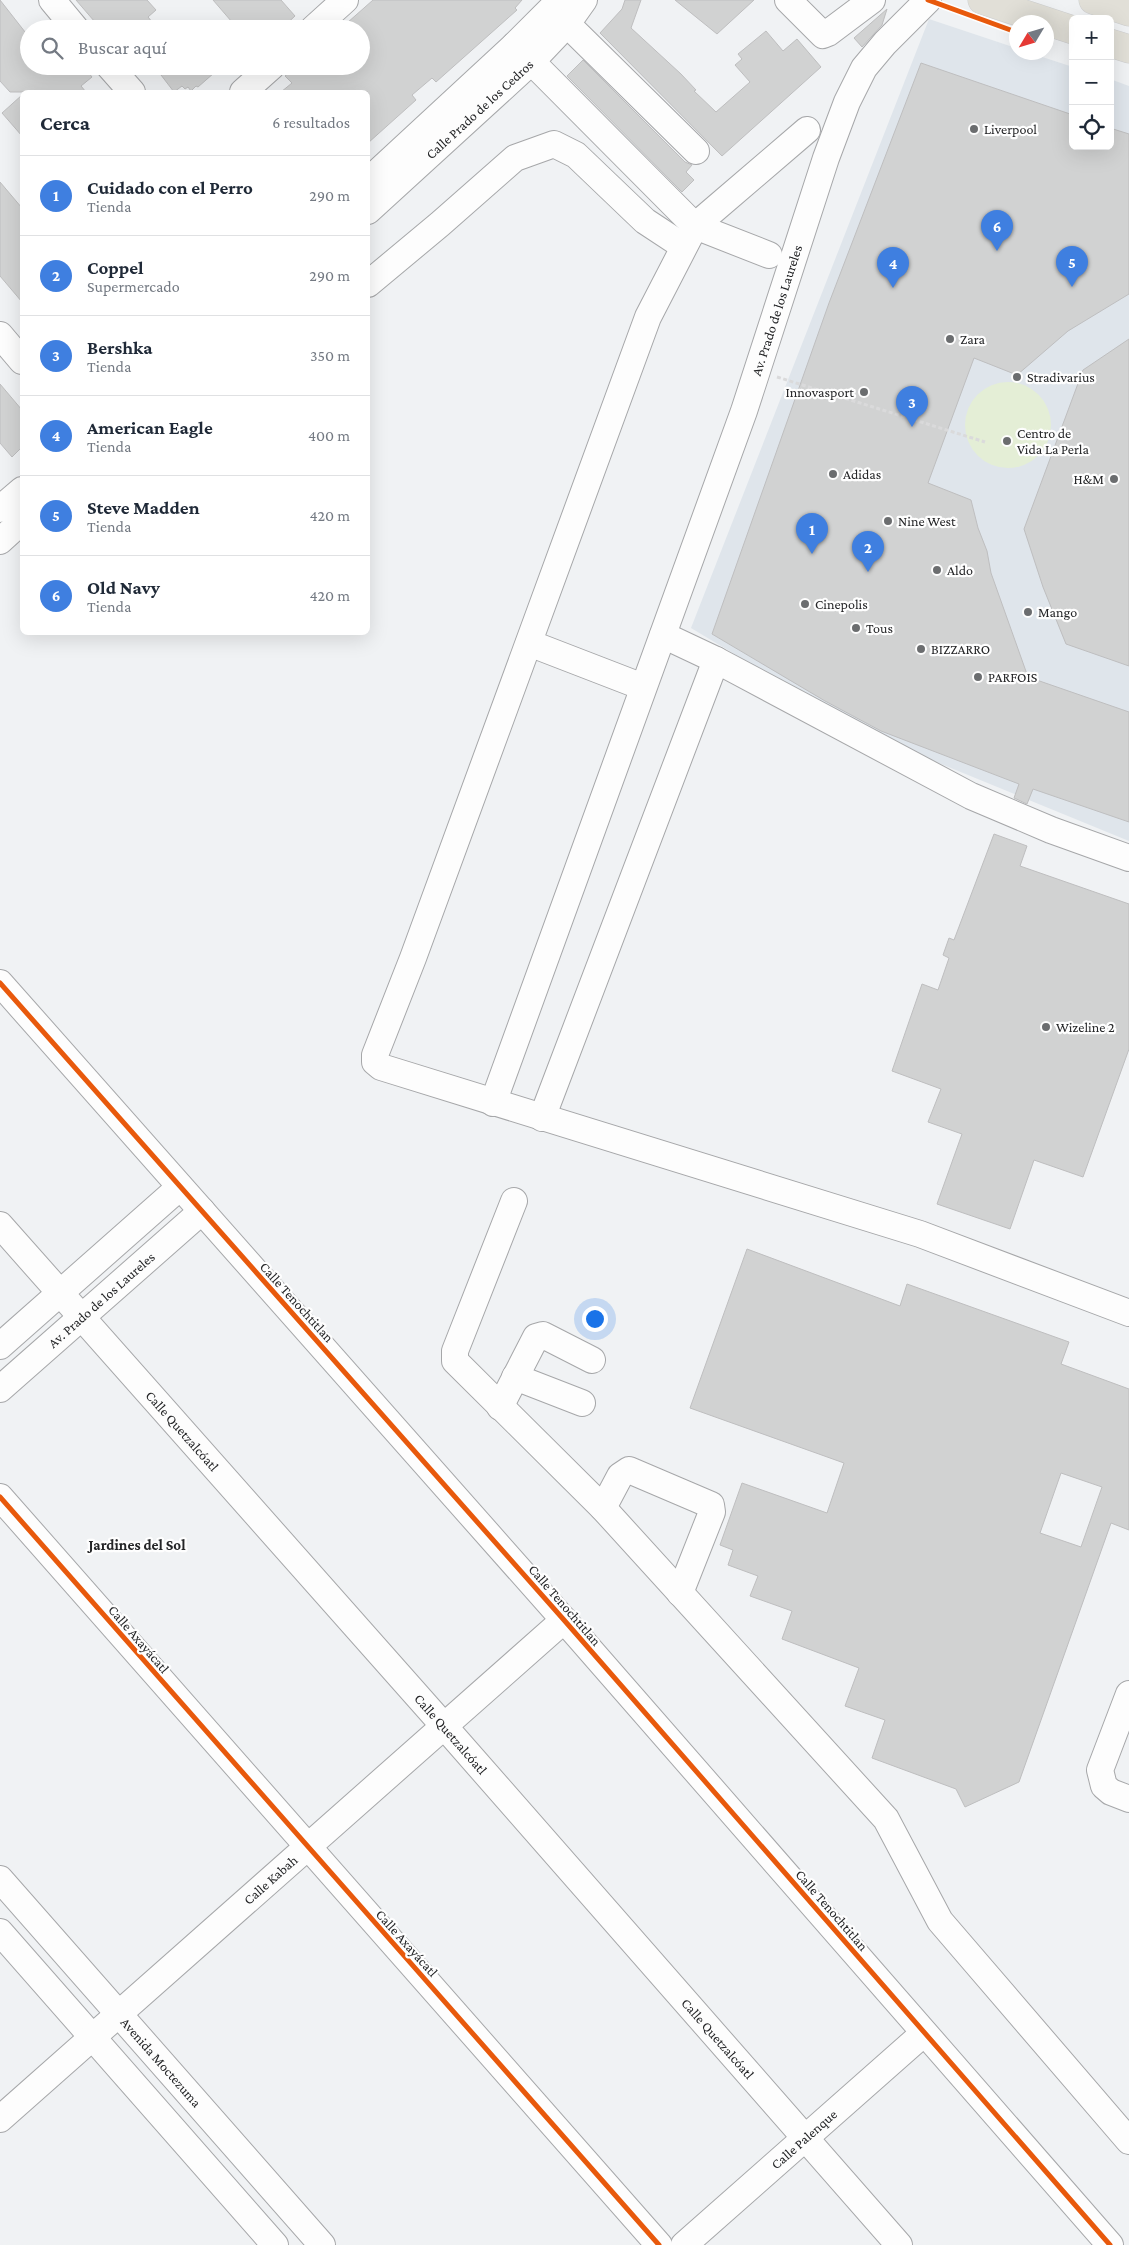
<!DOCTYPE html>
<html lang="es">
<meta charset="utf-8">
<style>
body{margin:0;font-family:"Crimson Pro",serif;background:#f6f6f7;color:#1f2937}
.controls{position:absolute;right:15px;top:15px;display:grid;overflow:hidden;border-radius:8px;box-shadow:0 5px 20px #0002}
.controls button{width:45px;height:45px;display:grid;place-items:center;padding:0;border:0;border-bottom:1px solid #e0e1e3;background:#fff;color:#1f2937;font:25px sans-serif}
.compass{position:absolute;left:1009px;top:15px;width:45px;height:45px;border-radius:50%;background:#fff;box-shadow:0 5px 20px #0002;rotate:232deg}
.you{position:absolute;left:594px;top:1318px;width:18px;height:18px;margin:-12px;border:4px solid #fff;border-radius:50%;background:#1a73e8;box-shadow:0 0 0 8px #1a73e833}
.badge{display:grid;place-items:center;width:32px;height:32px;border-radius:50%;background:#7c3aed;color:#fff;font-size:16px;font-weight:700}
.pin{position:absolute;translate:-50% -41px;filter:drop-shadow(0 1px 2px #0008)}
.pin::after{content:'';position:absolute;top:26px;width:18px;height:15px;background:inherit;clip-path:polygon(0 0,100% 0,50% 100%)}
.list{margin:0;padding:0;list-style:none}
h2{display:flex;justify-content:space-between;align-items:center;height:65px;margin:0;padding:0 20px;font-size:21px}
h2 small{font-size:16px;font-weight:400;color:#747a83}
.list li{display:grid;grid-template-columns:32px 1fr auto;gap:15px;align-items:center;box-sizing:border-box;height:80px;padding:0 20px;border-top:1px solid #e0e1e3}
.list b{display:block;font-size:19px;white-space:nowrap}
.list p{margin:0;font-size:16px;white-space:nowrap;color:#747a83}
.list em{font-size:16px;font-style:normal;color:#747a83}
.icon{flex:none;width:28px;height:28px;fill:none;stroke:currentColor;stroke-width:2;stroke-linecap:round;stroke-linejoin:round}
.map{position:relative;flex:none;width:1129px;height:2245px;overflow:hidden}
.search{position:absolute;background:#fff;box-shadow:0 5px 20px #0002;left:20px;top:20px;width:350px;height:55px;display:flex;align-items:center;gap:12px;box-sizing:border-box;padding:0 18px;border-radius:28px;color:#747a83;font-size:19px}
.panel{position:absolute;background:#fff;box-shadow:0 5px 20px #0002;left:20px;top:90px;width:350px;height:545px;border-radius:8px}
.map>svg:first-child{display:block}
.built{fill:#dfe5eb}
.green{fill:#e4eed6}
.building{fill:#d1d2d2;stroke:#bebebf;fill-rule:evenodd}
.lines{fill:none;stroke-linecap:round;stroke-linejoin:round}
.minor-casing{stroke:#a6a7a9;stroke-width:28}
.major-casing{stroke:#cecfd0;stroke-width:29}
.path{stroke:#dadadb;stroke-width:3;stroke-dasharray:4 2.5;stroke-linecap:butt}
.minor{stroke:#fdfdfd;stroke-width:26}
.major{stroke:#e1dfd7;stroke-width:28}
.cycleway-casing{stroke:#fefefe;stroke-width:8}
.cycleway{stroke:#e8590c;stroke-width:5}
.poi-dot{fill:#6b6d6f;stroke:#fefefe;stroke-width:2}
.labels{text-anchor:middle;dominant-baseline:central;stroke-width:4.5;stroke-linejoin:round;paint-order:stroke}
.street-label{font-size:14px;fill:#242527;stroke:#fefefe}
.poi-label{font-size:14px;fill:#242527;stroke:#fefefe;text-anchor:start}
.neighbourhood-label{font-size:15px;font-weight:bold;fill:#242527;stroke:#fefefe}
</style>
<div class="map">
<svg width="1129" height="2245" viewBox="0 0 1129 2245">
<rect width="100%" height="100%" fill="#f0f2f4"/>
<polygon class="built" points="929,19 1016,48 1016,52 1030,53 1073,67 1073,146 1110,146 1110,79 1129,86 1129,841 868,734 691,628"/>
<circle class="green" cx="1008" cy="425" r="43"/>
<g class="building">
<polygon points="0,0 29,37 29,66 83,66 92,77 81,86 86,92 10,92 0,81"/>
<polygon points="76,0 147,0 156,10 148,17 158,29 101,29"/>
<polygon points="213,0 281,0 295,16 281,29 238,29"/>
<polygon points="373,0 522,0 515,8 517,10 436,82 432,78 412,95 416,100 368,143 368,92 281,92 292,83 285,76 297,66 361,66 361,29 352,29 347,23"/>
<polygon points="625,0 641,0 631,28 681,74 696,90 694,91 716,112 750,82 735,65 742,59 738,54 766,31 783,51 797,39 821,67 722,156 600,33 622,9"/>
<polygon points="675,0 754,0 717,34"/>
<polygon points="887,9 882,25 862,47 854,38"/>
<polygon points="583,60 685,162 692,165 686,172 694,180 682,192 567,76"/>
<polygon points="921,63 1073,115 1073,146 1110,146 1110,128 1129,134 1129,294 1068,331 1017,375 974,358 928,483 971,500 978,528 987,551 991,573 1028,677 1129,712 1129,822 1033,789 1027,804 1014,798 1019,784 881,731 825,701 712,634 829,303"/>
<polygon points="172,66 222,66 198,87 196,86 191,91 188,87 185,89 182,86 174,92 161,75"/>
<polygon points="22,95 22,136 2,113"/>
<polygon points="0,182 22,208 22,302 0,276"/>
<polygon points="1129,339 1129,666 1066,644 1043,587 1024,529 1083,370"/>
<polygon points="0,384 22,410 22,447 12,457 0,443"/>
<polygon points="994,834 1027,846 1020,866 1129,904 1129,1049 1083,1177 1034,1160 1010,1229 937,1204 962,1134 928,1122 941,1089 892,1071 922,984 938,990 949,958 943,955 949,938 954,940"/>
<path d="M747 1249 900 1306 907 1284 1069 1342 1061 1364 1129 1389V1530L1111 1523 1019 1782 965 1807 956 1789 872 1758 885 1720 845 1706 859 1668 782 1639 792 1611 750 1596 758 1576 728 1565 733 1550 720 1545 742 1483 827 1513 844 1463 690 1408ZM1061 1473 1102 1487 1081 1547 1040 1533Z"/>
</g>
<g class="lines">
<g class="minor-casing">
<g id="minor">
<polyline points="52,0 76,29"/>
<polyline points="788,0 823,35 828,33 872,0"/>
<polyline points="567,24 696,151"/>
<polyline points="313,29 345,0"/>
<polyline points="515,45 695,226 769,255"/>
<polyline points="109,66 132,92"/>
<polyline points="243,92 272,66"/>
<polyline points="807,130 695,226 648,317 413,958 375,1055 375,1062 381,1067 920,1234 1129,1313"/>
<polyline points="368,181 515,45 551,9 558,0"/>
<path id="s1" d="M368 211 531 62 567 24 584 0"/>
<polyline points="368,284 440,224 515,158 554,144 576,155 645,221 683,246"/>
<polyline points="0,335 22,361"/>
<polyline points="0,509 22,490"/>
<polyline points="0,541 22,521"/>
<polyline points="663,635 716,660"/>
<polyline points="529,643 643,687"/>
<polyline points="0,983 564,1620 1110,2245"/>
<path id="s2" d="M493 1103 744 411 826 158 847 102 864 68 885 43 928 0"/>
<polyline points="542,1118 716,660 971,796 1051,830 1129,858"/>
<polyline points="514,1201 455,1351 455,1361 603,1508 886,1819 940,1921 1129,2141"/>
<path id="s3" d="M0 1225 444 1726 899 2245"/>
<polyline points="0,1346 180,1187"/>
<polyline points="515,1377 582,1403"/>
<path id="s4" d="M0 1389 202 1211"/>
<polyline points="500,1407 536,1337 543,1335 592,1360"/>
<polyline points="0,1497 659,2245"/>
<polyline points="603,1508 620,1476 629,1470 711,1505 712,1512 680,1593"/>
<polyline points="1129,1694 1100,1770 1104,1786 1111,1792 1129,1799"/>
<path id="s5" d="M0 1879 322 2245"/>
<polyline points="0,1932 275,2245"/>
<path id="s6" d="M0 2119 564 1620"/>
<path id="s7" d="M684 2245 924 2033"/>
</g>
</g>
<g class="major-casing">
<g id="major">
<polyline points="982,0 1073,30"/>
<polyline points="1093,0 1129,12"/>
<polyline points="1110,43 1129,49"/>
</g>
</g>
<polyline class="path" points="777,377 985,442"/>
<use href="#minor" class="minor"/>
<use href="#major" class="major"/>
<g class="cycleway-casing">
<g id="cycleway">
<polyline points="928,0 1016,32"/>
<polyline points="0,983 564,1620 1110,2245"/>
<polyline points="0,1497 659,2245"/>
</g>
</g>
<use href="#cycleway" class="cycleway"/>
</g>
<g class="poi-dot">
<circle cx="974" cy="129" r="5"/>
<circle cx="950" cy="339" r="5"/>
<circle cx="1017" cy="377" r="5"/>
<circle cx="864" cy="392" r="5"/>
<circle cx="1007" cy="441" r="5"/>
<circle cx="833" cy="474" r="5"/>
<circle cx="1114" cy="479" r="5"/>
<circle cx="888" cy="521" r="5"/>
<circle cx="937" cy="570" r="5"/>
<circle cx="805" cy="604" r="5"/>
<circle cx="1028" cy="612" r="5"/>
<circle cx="856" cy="628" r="5"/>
<circle cx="921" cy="649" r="5"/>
<circle cx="978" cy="677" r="5"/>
<circle cx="1046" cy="1027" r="5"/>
</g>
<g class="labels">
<g class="street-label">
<text stroke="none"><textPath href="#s1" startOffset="151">Calle Prado de los Cedros</textPath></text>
<text stroke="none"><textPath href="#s2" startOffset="842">Av. Prado de los Laureles</textPath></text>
<text stroke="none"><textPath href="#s4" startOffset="135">Av. Prado de los Laureles</textPath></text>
<text transform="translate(297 1302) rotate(48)">Calle Tenochtitlan</text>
<text stroke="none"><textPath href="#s3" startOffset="275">Calle Quetzalcóatl</textPath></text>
<text transform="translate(565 1605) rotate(49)">Calle Tenochtitlan</text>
<text transform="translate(139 1639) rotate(49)">Calle Axayácatl</text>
<text stroke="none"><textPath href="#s3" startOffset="680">Calle Quetzalcóatl</textPath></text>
<text stroke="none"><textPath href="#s6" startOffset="361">Calle Kabah</textPath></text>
<text transform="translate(832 1910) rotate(49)">Calle Tenochtitlan</text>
<text transform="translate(407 1943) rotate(48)">Calle Axayácatl</text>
<text stroke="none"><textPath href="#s3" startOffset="1085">Calle Quetzalcóatl</textPath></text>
<text stroke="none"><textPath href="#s5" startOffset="244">Avenida Moctezuma</textPath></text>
<text stroke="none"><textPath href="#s7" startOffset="160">Calle Palenque</textPath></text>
</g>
<g class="poi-label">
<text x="984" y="129">Liverpool</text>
<text x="960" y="339">Zara</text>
<text x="1027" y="377">Stradivarius</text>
<text x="854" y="392" text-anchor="end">Innovasport</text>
<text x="1017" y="433">Centro de<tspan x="1017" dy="16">Vida La Perla</tspan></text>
<text x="843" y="474">Adidas</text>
<text x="1104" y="479" text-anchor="end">H&amp;M</text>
<text x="898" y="521">Nine West</text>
<text x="947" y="570">Aldo</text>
<text x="815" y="604">Cinepolis</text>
<text x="1038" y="612">Mango</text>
<text x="866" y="628">Tous</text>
<text x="931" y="649">BIZZARRO</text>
<text x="988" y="677">PARFOIS</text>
<text x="1056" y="1027">Wizeline 2</text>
</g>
<g class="neighbourhood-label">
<text x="137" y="1545">Jardines del Sol</text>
</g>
</g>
</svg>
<div class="controls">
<button>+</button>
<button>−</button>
<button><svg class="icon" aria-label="locate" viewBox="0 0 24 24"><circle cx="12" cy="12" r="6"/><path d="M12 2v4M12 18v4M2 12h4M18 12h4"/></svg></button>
</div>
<svg class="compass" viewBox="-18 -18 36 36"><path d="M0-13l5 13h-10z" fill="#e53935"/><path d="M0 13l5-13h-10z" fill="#747a83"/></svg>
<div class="you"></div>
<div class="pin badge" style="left:812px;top:554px;background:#3f7fe0">1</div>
<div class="pin badge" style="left:868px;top:572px;background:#3f7fe0">2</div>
<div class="pin badge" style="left:912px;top:427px;background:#3f7fe0">3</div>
<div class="pin badge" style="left:893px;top:288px;background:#3f7fe0">4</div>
<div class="pin badge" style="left:1072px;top:287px;background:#3f7fe0">5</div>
<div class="pin badge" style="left:997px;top:251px;background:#3f7fe0">6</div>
<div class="search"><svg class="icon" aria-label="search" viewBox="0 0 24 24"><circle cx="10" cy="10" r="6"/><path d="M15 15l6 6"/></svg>Buscar aquí</div>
<section class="panel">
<h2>Cerca<small>6 resultados</small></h2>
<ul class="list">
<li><span class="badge" style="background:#3f7fe0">1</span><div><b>Cuidado con el Perro</b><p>Tienda</p></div><em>290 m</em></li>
<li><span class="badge" style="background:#3f7fe0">2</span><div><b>Coppel</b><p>Supermercado</p></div><em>290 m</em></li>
<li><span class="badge" style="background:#3f7fe0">3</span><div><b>Bershka</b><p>Tienda</p></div><em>350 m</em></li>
<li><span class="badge" style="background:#3f7fe0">4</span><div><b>American Eagle</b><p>Tienda</p></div><em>400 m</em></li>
<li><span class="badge" style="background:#3f7fe0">5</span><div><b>Steve Madden</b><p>Tienda</p></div><em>420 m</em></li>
<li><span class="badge" style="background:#3f7fe0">6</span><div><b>Old Navy</b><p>Tienda</p></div><em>420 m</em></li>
</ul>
</section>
</div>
